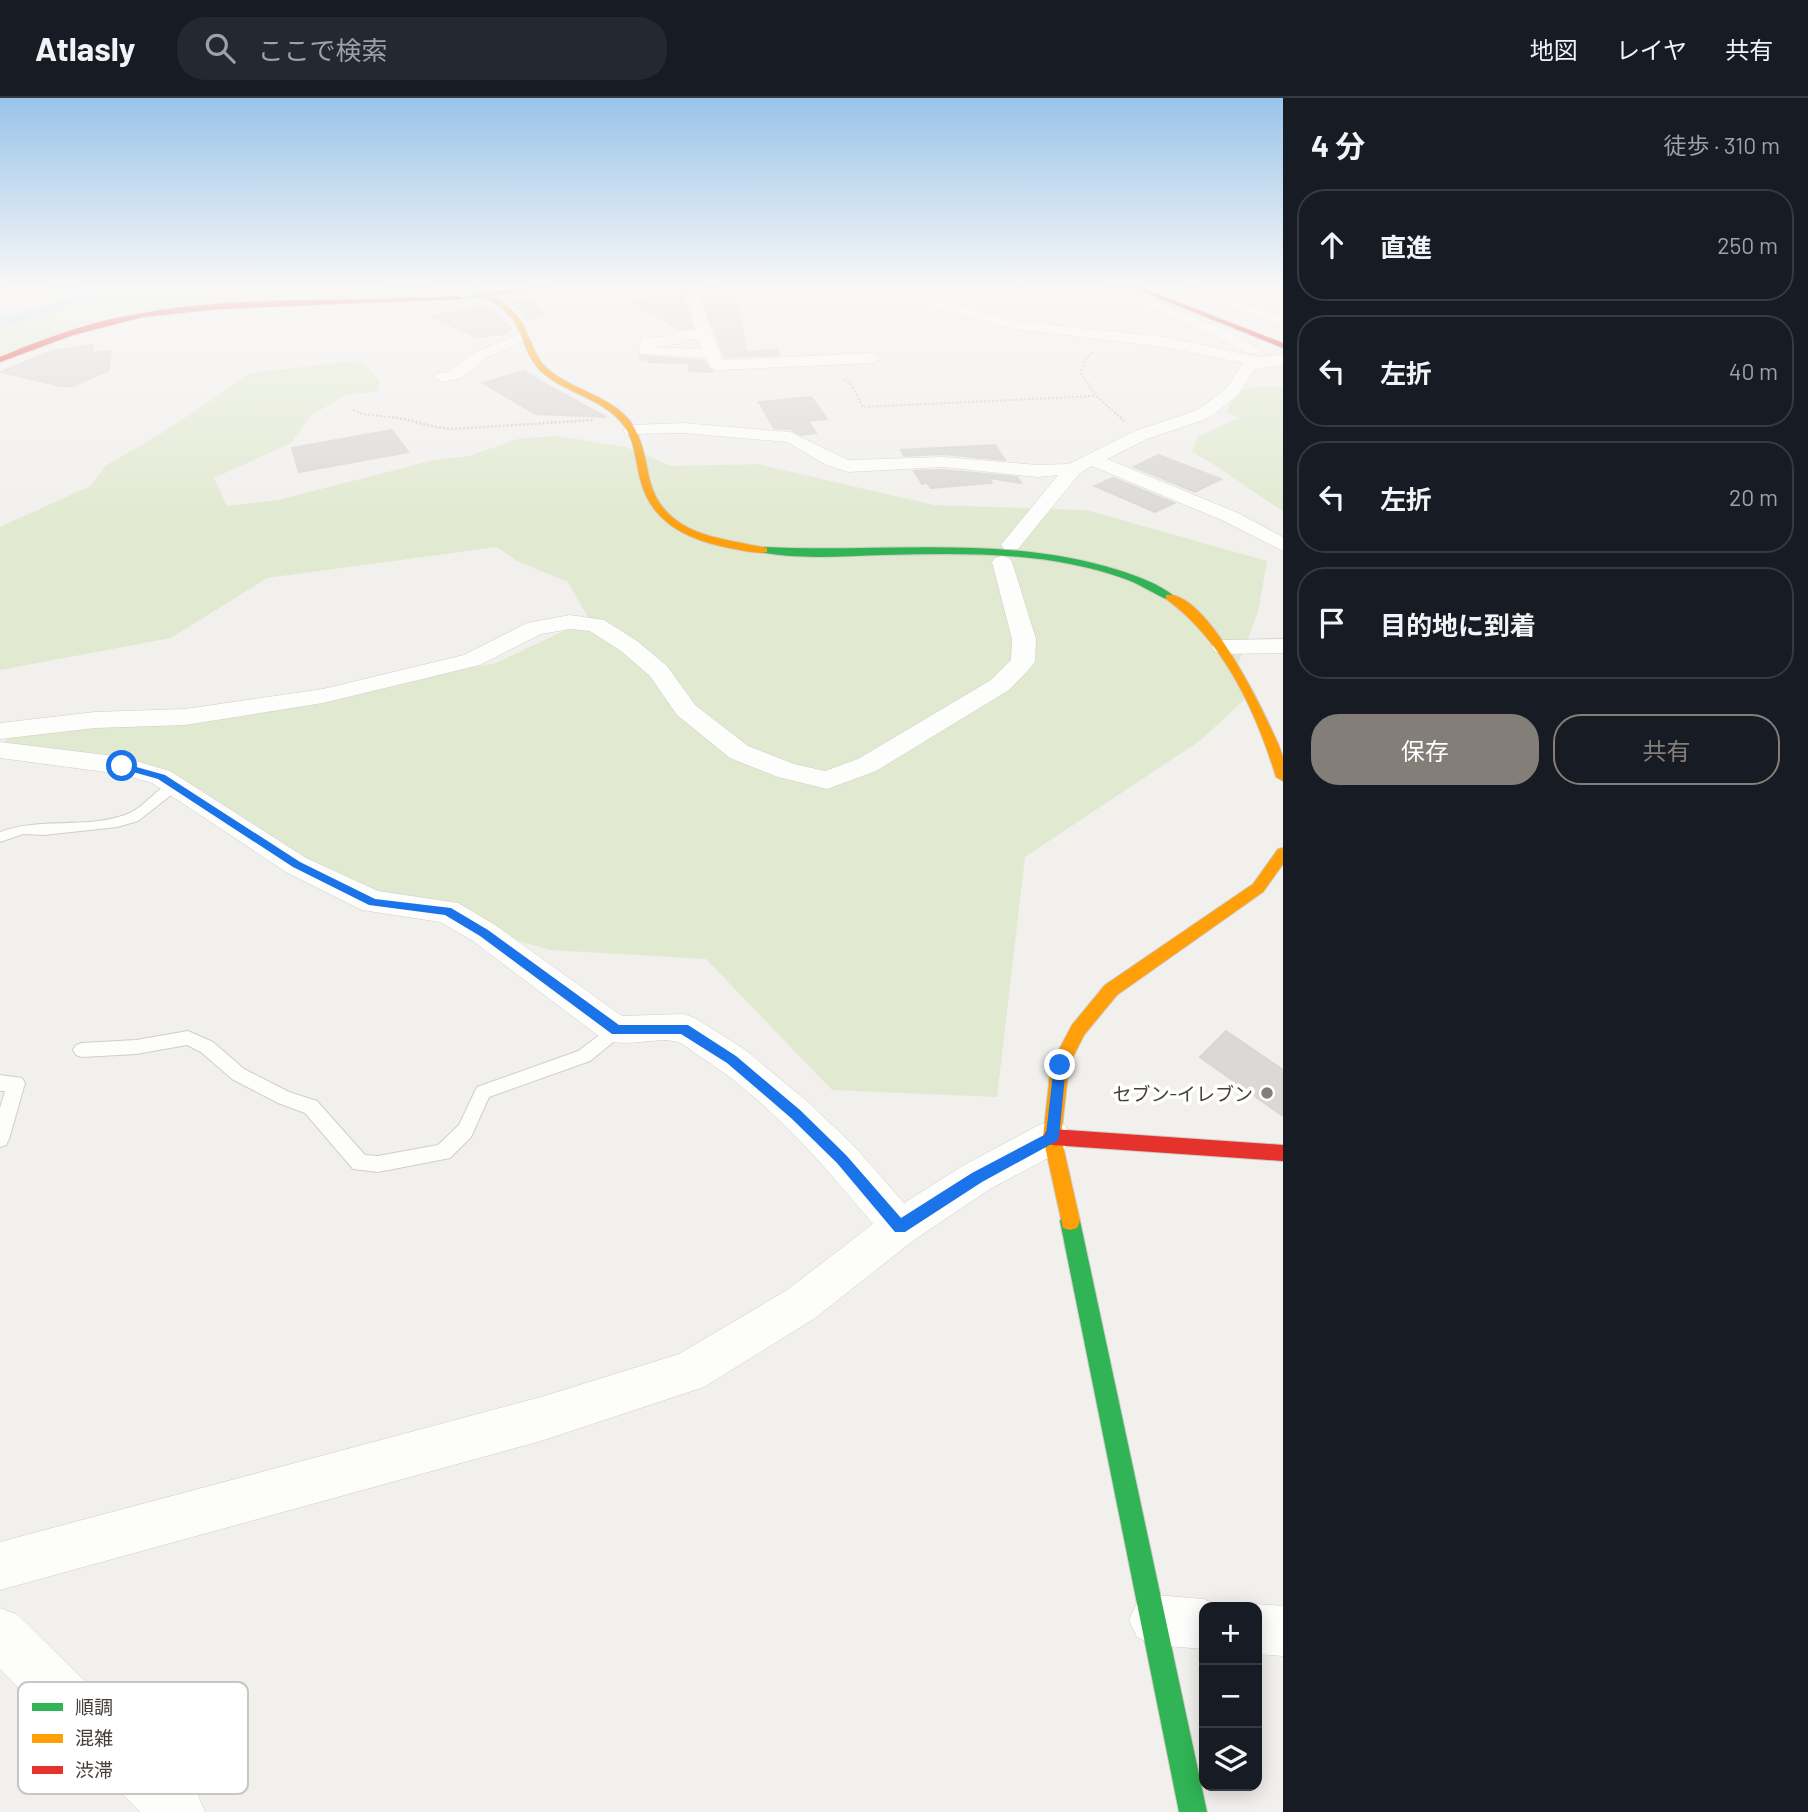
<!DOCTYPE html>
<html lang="ja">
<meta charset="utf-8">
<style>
body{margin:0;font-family:Barlow,"Noto Sans JP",sans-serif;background:#242831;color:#f1f3f6}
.controls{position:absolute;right:21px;bottom:21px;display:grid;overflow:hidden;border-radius:14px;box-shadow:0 4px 18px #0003}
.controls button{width:63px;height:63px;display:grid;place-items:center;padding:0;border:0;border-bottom:2px solid #363941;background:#171b24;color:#f1f3f6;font:35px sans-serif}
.stop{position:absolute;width:21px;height:21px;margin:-16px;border:5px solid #1a73e8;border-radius:50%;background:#fff}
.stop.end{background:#1a73e8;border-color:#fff;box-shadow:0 2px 7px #0008}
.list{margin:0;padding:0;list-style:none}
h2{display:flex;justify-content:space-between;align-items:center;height:91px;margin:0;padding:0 28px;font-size:30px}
h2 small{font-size:23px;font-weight:400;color:#9ea1a6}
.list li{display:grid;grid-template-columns:46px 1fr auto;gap:21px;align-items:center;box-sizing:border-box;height:112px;margin:0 14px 14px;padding:0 14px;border:2px solid #363941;border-radius:28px}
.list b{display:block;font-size:26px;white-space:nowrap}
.list em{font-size:23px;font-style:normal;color:#9ea1a6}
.actions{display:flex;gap:14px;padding:21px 28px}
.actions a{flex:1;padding:16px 0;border:2px solid #837e78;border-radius:28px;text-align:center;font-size:24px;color:#837e78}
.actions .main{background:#837e78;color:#fff}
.icon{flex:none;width:38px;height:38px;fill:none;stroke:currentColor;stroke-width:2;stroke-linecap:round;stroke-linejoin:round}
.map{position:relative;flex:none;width:1283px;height:1714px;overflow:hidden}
header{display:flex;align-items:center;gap:42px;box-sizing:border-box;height:98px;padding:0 35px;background:#171b24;border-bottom:2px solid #363941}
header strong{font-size:33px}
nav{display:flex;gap:38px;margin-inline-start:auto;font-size:24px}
.search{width:490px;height:63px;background:#242831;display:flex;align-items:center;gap:18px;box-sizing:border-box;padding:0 24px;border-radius:28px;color:#9ea1a6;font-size:26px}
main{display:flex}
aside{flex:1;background:#171b24}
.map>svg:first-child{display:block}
.green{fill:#e1e9d0}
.water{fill:#c2ddeb}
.building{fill:#dbd9d5;stroke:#dad7d3;stroke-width:2}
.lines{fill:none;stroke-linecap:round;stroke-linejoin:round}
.lane-casing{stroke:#d0cecb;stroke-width:2}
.street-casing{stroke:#d0cecb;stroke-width:1}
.fast-casing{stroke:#d0ccc4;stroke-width:2}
.slow-casing{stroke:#d0ccc4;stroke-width:2}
.jam-casing{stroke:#d0ccc4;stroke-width:2}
.path-far1{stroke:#d2d0cb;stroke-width:2;stroke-dasharray:2 2;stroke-linecap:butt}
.path{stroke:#d2d0cb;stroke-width:2.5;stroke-dasharray:2 2;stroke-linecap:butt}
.lane{fill:#fdfdfc;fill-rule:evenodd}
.street{fill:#fdfdfc;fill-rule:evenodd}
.fast{fill:#30b455;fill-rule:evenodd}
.slow{fill:#ff9f0a;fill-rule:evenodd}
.jam{fill:#e5322d;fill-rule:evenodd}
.route{fill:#1a73e8}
.poi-dot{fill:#837e78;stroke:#fff;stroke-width:2.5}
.labels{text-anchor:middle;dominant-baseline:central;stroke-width:7;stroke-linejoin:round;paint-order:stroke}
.poi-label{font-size:19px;fill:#474139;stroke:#fff;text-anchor:end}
.key{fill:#fff;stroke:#c8c6c4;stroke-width:2}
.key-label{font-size:19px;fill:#474139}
</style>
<header>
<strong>Atlasly</strong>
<div class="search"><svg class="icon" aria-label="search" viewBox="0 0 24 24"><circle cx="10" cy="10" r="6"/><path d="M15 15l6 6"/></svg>ここで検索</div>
<nav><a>地図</a><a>レイヤ</a><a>共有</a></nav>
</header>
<main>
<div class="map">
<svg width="1283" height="1714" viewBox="0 0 1283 1714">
<rect width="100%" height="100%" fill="#f2f0ed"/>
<g class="green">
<polygon points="111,189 160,189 155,193 256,195 251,203 184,208 104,220 0,257 0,228 82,204 80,198"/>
<polygon points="360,262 380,283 377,294 346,297 310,318 291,345 214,380 227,408 278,402 434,362 469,358 521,340 557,338 626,349 672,368 758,366 934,407 1086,412 1267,463 1258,514 1236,571 1246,600 1201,642 1025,759 997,999 832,992 706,861 551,852 373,804 122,668 0,648 22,629 304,602 496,565 589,521 568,484 517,463 497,449 267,480 171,540 0,572 0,429 90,388 105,368 165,333 251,275"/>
<path d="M1283 289V413C1252 394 1224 371 1192 354L1197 339 1239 320 1226 315C1240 284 1253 290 1283 289Z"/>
</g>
<polygon class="water" points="108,189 140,189 0,230 0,220"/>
<g class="building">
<polygon points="691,191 683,199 693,230 678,231 635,206 640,205 636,203"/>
<polygon points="716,196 721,200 735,200 747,254 776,252 779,257 724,259 703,201"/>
<polygon points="532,200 544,216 528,223 524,214 510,204"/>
<polygon points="486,208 511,230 504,236 476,239 431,218"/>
<polygon points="93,247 92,255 111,253 109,272 73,288 61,288 1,274 52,253"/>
<polygon points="640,258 704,263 709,271 714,274 689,273 689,265 649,264 649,262 640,261"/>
<polygon points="524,273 556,292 606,319 536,316 483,285"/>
<polygon points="811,299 827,321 808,323 816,335 801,337 790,331 774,330 759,304"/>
<polygon points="392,332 408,354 299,374 292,350"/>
<polygon points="995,347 1005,362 943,356 904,358 901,352"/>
<polygon points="1158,357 1221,381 1195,394 1134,369"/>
<polygon points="943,372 1017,379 1021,385 989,380 992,385 931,390 927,385 922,386 914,373"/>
<polygon points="1113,380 1174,405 1155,414 1095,388"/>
<polygon points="1226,933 1283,972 1283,1018 1200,959"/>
</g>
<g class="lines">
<g class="lane-casing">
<g id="lane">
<polygon points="0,189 22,195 23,196 20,198 0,193"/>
<path d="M175 683 180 684 182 687 180 690 138 723 117 729 44 737 23 736 0 744V734C40 719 85 731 125 717 144 711 156 689 175 683Z"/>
<polygon points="616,925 622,927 624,932 622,937 590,963 489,999 471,1039 450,1060 378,1074 353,1071 305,1015 278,1005 232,981 201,954 187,947 136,956 82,959 76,957 73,952 76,947 82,945 136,942 188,933 213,944 244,971 289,994 317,1003 365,1057 378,1058 438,1047 459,1027 477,989 578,953"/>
<polygon points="0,977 22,980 25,985 9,1041 6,1047 0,1049 0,1010 5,993 0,993"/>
</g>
</g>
<g class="street-casing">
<g id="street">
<polygon points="45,189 74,189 67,193 0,204 0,196"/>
<path d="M391 189C409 188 456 188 469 199L462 203 398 193Z"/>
<path d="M703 189 912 194 1014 223 1165 239 1259 259 1283 256V266L1254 272 1237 298 1209 320 1147 341 1107 361 1238 415 1283 439V453L1224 423 1092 368 1080 375 1018 451H1004L1001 447 1058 377 1038 379 943 369 848 374 826 367 787 344 683 335 626 336 623 332 632 327 683 325 790 334 848 362 943 359 1038 367 1069 366 1135 333 1197 312 1225 292 1243 265 1165 249 1013 231 911 202 715 193 700 200 722 262 873 255 881 260 873 265 717 272 711 270 706 260 641 256 638 253 642 240 671 238 679 233 696 232 686 198ZM685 241H698L701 251 654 249 677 246Z"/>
<polygon points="1102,189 1120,189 1224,231 1261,252 1258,255 1248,255 1214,237"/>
<polygon points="1180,189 1198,189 1283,220 1283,229"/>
<polygon points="523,234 528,235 530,238 528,241 486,260 461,280 442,284 434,279 436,276 450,273 476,254"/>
<polygon points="1002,458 1009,460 1012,464 1036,541 1035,564 1031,569 1009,592 876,673 827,691 778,679 730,660 677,617 650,578 621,553 590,533 570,531 541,536 480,567 323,605 185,627 95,630 0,641 0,625 95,614 185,611 323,591 464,557 527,525 570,517 604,522 637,543 667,568 695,607 748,648 794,666 825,673 858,661 991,582 1011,562 1012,541 992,464 995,460"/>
<polygon points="1283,541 1283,555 1224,556 1216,554 1212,549 1216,544 1224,542"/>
<path d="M0 644 122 659 170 673 306 760 378 793 458 805 495 827 622 918 683 916 695 920 744 951 809 1005 855 1049 904 1105 964 1067 1039 1027 1052 1023 1065 1027 1070 1039 1065 1051 990 1091 914 1142 815 1220 704 1289 541 1343 0 1492V1444L541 1299 679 1256 787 1192 873 1126C822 1065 768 1002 701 959 694 955 686 947 678 944 659 938 629 950 604 942L473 843 440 824 362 812 286 774 152 685 121 676 0 660Z"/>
<polygon points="1154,1497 1204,1501 1221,1509 1204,1509 1204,1551 1154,1547 1137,1539 1129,1522 1137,1505"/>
<polygon points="1257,1506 1283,1508 1283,1558 1257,1556 1257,1509 1250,1509"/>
<polygon points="0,1510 18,1517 197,1695 205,1714 140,1714 0,1571"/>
</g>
</g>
<g class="fast-casing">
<g id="fast">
<polygon points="533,189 549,189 458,202 455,200"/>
<path d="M763 449C881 455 1004 436 1118 472 1137 478 1160 486 1175 499L1166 501C1153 495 1141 487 1128 482 1049 453 966 455 883 457 843 458 799 462 759 454V450Z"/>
<polygon points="1070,1114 1077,1116 1080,1123 1207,1714 1179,1714 1060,1123 1063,1116"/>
</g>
</g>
<g class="slow-casing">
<g id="slow">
<path d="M472 189H479C493 198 510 207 520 222 531 238 533 259 549 272 574 293 609 297 630 323 643 341 645 362 650 383 665 438 720 440 767 450V454C756 456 745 453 735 451 694 444 653 428 641 384 635 364 636 341 621 324 600 299 564 295 541 273 526 259 524 238 513 222 503 207 485 201 472 189Z"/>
<path d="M1166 497C1207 492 1265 616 1279 648L1283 659V683L1276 679C1256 613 1223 542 1166 501Z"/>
<polygon points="1283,750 1283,766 1263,794 1117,897 1084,937 1069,967 1061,1039 1080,1123 1077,1130 1070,1132 1063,1130 1043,1039 1051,967 1072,927 1105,887 1253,786 1278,751"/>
</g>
</g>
<g class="jam-casing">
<g id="jam">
<polygon points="1131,189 1139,189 1283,245 1283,250"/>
<path d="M458 198 460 201 221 211 143 219 73 237 0 264V259C41 242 83 226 127 218 235 196 348 205 458 198Z"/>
<polygon points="1052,1031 1283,1047 1283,1063 1052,1047 1046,1045 1043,1039 1046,1033"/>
</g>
</g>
<g class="path-far1">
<polyline points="1092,254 1084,264 1081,275 1096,298 1122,321"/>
<polyline points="844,281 851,286 863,309 1096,298"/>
<polyline points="353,312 363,316 407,321"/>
</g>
<g class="path">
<path d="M392 319C413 322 432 330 453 331L593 322"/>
<polyline points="1120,319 1124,323"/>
</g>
<use href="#lane" class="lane"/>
<use href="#street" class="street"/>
<use href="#fast" class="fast"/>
<use href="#slow" class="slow"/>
<use href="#jam" class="jam"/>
</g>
<linearGradient id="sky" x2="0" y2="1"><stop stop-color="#99c4e9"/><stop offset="0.44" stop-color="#f9f8f7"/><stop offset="1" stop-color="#f9f8f7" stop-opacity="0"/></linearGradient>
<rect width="1283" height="428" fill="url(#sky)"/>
<polygon class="route" points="122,665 165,677 300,764 375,801 451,810 488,832 619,927 688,927 736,958 800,1012 846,1057 901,1120 972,1075 1046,1036 1054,967 1060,962 1066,967 1059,1039 1057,1043 982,1084 905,1134 895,1134 837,1065 791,1020 727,965 681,936 612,936 480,838 445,817 369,807 293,769 158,681 119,670 119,666"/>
<circle class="poi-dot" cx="1267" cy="995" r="7"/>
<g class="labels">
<g class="poi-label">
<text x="1253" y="995">セブン-イレブン</text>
</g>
</g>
<rect x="18" y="1584" width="230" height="112" rx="10" class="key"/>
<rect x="32" y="1605" width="31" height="8" fill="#30b455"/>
<rect x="32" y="1636" width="31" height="9" fill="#ff9f0a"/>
<rect x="32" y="1668" width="31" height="8" fill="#e5322d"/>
<g class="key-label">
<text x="75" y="1616">順調</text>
<text x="75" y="1647">混雑</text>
<text x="75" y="1679">渋滞</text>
</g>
</svg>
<div class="controls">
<button>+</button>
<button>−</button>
<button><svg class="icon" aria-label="layers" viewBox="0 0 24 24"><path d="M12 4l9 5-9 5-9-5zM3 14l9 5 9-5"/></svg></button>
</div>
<div class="stop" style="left:122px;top:668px"></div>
<div class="stop end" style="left:1060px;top:967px"></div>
</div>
<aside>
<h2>4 分<small>徒歩 · 310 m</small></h2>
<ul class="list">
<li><svg class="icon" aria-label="ahead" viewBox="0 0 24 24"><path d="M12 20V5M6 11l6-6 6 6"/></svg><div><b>直進</b></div><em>250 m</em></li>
<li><svg class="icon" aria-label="left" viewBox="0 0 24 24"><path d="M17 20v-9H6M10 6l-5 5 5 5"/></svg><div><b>左折</b></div><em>40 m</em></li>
<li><svg class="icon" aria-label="left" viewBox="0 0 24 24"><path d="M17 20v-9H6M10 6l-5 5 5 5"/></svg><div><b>左折</b></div><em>20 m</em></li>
<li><svg class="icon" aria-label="arrive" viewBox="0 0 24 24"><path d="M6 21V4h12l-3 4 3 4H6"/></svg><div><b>目的地に到着</b></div></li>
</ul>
<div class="actions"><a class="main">保存</a><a>共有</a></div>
</aside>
</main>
